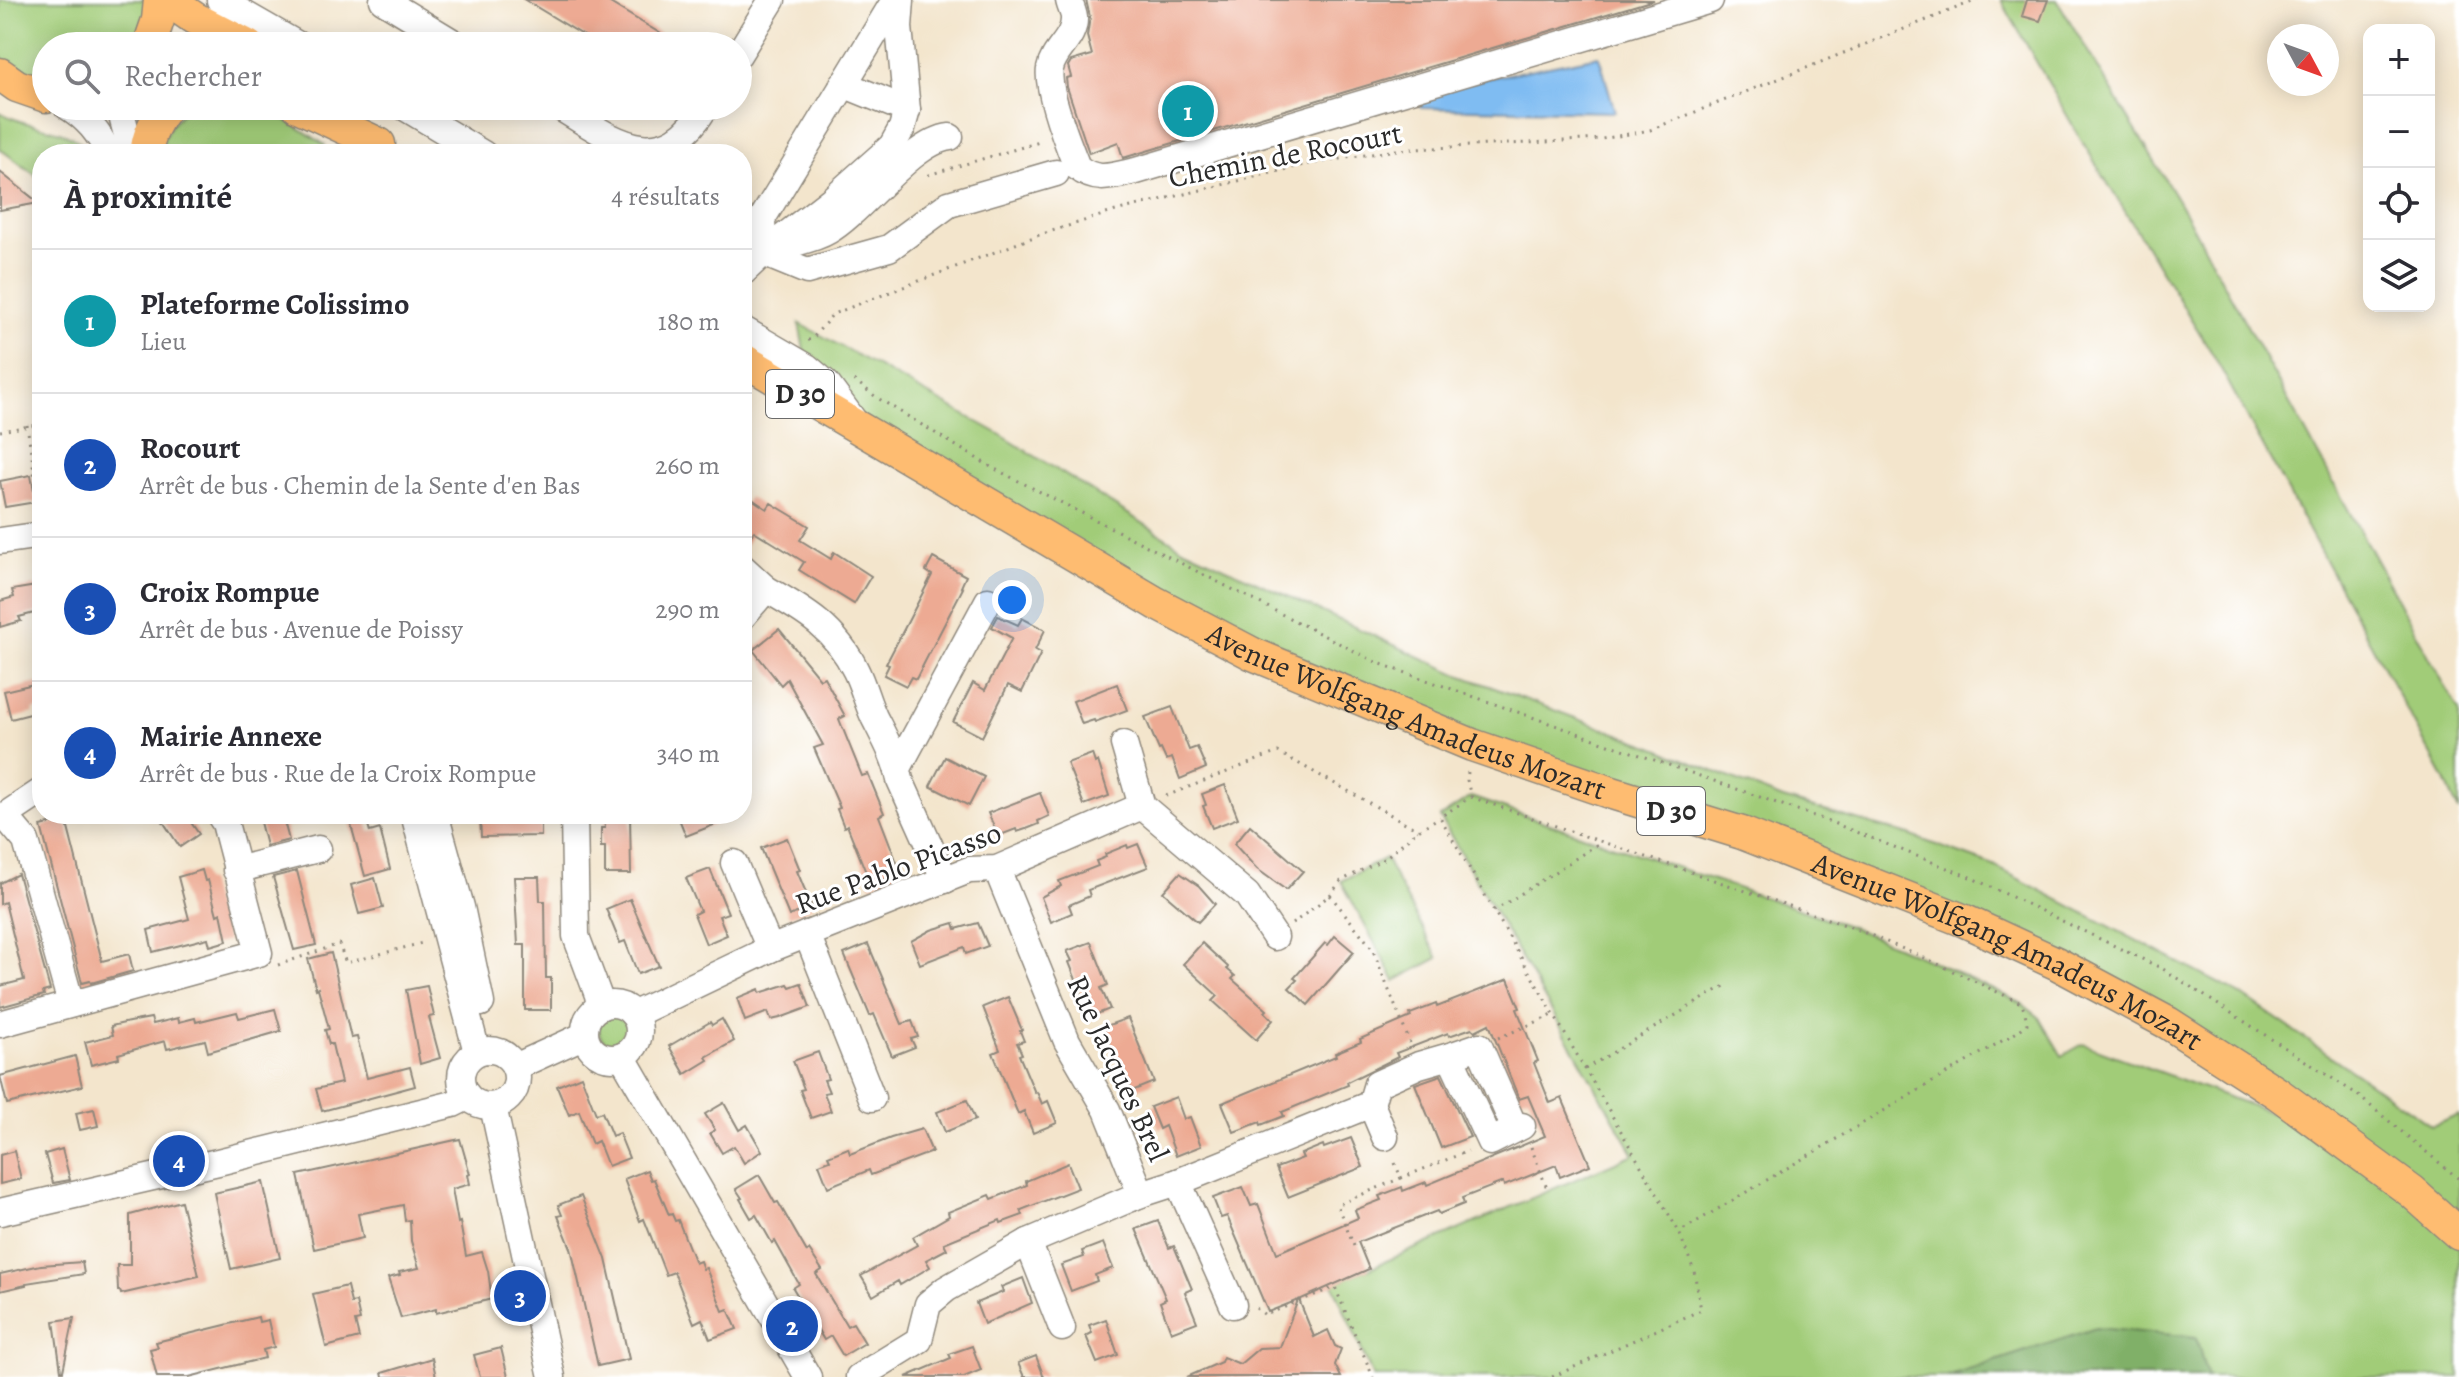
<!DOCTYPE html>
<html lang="fr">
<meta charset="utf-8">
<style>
body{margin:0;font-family:Alegreya,serif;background:#f7f7f7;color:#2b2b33}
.controls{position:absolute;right:24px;top:24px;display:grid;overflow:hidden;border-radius:16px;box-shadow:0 4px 20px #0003}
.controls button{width:72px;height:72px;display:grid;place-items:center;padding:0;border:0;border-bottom:2px solid #e1e1e2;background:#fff;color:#2b2b33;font:40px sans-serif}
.compass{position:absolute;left:2267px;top:24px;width:72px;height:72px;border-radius:50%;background:#fff;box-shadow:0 4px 20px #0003;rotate:131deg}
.you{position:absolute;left:1012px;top:600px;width:28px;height:28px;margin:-20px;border:6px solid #fff;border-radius:50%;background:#1a73e8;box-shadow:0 0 0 12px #1a73e833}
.badge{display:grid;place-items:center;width:52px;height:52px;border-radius:50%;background:#0f766e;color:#fff;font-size:26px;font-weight:700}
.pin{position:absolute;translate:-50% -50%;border:4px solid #fff;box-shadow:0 2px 8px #0006}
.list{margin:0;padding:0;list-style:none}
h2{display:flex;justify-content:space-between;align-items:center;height:104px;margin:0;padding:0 32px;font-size:34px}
h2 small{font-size:26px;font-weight:400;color:#7c7c81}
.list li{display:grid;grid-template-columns:52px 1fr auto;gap:24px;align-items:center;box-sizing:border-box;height:144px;padding:0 32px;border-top:2px solid #e1e1e2}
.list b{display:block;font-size:30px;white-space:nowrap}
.list p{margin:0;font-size:26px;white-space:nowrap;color:#7c7c81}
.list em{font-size:26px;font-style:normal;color:#7c7c81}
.icon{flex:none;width:44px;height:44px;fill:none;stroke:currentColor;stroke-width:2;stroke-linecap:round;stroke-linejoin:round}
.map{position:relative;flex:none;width:2459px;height:1377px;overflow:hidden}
.search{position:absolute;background:#fff;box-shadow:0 4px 20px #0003;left:32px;top:32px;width:720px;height:88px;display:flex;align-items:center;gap:20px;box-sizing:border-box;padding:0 28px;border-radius:44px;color:#7c7c81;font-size:30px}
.panel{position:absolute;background:#fff;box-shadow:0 4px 20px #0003;left:32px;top:144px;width:720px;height:680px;border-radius:32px}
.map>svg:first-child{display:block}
.green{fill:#a1cc78;stroke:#667c52;stroke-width:2}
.forest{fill:#80b068;stroke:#566e4a;stroke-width:2}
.water{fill:#7fbcf2;stroke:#55748e;stroke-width:2}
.building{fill:#edaa93}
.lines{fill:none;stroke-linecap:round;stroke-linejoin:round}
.minor-casing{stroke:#8f887c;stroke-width:29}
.major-casing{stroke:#8f887c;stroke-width:35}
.path{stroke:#8f887c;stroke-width:3;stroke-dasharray:2 6;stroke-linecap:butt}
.minor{stroke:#fff;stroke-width:26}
.major{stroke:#febc71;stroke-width:32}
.labels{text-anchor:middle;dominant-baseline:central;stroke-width:6;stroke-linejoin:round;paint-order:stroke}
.shield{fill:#fff;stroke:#6b6b6b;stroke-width:2}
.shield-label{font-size:28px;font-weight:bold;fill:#2b2b2b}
.street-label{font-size:30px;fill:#2b2b2b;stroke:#fff}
</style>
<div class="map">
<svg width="2459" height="1377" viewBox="0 0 2459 1377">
<rect width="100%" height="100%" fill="#fff"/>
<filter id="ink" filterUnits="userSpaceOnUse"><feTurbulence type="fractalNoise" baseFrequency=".0125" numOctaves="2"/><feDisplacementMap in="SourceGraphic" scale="16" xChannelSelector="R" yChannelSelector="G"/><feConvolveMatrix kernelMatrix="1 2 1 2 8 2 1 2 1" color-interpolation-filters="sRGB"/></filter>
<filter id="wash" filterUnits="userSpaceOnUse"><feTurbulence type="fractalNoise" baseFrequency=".006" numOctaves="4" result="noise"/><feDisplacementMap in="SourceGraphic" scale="32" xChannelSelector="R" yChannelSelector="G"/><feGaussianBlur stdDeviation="1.8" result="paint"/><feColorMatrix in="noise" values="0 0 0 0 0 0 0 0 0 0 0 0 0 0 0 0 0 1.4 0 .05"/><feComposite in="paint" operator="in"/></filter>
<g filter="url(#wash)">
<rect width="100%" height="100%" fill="#f3e5cc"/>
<g class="green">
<polygon points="0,0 149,0 136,46 46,46 46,85 0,59"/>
<polygon points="2001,0 2057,0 2179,202 2459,711 2459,812 2445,780 2215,358 2080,138"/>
<path d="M195 106H252L288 121 325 145 319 154 300 149 267 154H160C163 133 175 114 195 106Z"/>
<path d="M0 112C31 131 68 123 91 154H42V180L0 149Z"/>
<polygon points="799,323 1001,435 1183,548 1457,674 1648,745 1783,799 1909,835 1994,866 2245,997 2432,1126 2459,1115 2459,1377 1373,1377 1333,1284 1634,1154 1440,817 1471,797 1851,927 1929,960 2021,1003 2039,1017 2062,1056 2083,1044 2335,1136 2056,963 1401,717 859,428 807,367"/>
<polygon points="1385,858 1438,958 1395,981 1341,881"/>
<circle cx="614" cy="1030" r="15"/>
</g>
<polygon class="forest" points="2096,1328 2196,1337 2207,1377 1947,1377"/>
<polygon class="water" points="1599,56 1615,112 1421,108 1416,99 1424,91"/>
<g id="blocks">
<g class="building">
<polygon points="525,0 605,0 681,46 601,46"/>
<polygon points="1086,0 1654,0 1123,158 1118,142 1089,153 1067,87 1066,78 1071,77 1068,66 1071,61 1092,55 1087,36 1090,17"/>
<polygon points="2027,0 2048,0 2040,21 2022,16"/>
<polygon points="0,172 39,203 0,210"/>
<polygon points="31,475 36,502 5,507 0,481"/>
<polygon points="749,497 767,509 771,503 809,526 800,540 831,559 834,552 871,576 854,604 799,570 804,562 754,531 742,549 742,508"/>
<polygon points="933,558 966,576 961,587 963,588 916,679 911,677 906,686 884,675 889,665 886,664 932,575 926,571"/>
<polygon points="42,585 42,611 19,617 21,621 0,627 0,601 14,597 12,590"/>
<polygon points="998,616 1018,625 1022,618 1045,630 1035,650 1041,653 1022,692 1008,685 982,737 953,722 973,683 985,690 1012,638 992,627"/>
<polygon points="779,629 820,679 824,677 845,716 839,719 862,776 868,774 884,813 879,816 901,873 871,885 847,825 844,827 837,809 840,808 814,748 823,745 787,679 781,685 753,650"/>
<polygon points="42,682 42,708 33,710 34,713 11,719 4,691"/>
<polygon points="1117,684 1127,710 1095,722 1094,720 1082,724 1073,701"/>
<polygon points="1172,707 1189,750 1197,747 1206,768 1180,779 1172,758 1166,760 1161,749 1159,750 1145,717"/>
<polygon points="1092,754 1095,763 1098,761 1109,796 1084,805 1067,763"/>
<polygon points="945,757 984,777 969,806 930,786"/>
<polygon points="1225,785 1238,818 1212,828 1203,806 1206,805 1202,794"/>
<polygon points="1040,793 1049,816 1038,821 1039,824 1029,828 1017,832 1016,829 998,836 988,813"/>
<polygon points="158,814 185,814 199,834 180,847"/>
<polygon points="274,814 282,814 289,840 266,846 259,818"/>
<polygon points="348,814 365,814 370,832 380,829 390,869 365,876"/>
<polygon points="500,814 541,814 541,836 481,837 480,815"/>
<polygon points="604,814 630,814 631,874 605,874 605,847 601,847 601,828 605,828"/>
<polygon points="677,814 739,814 739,815 686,836"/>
<polygon points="66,820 102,961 129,954 133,971 91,983 90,981 82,983 41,826"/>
<polygon points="1250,825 1303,871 1286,890 1257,869 1234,844"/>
<polygon points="787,838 800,870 797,871 812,907 789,916 761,848"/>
<polygon points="1138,844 1148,867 1088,890 1090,896 1069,905 1072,913 1051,922 1041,897 1061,886 1059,881 1098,866 1096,861 1106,857 1105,854 1127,845 1128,848"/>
<polygon points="710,869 728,913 719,916 727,935 706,944 694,914 700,911 686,878"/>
<polygon points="202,870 205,881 208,880 217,915 221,913 227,941 210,946 208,938 153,952 148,930 189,919 178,877"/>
<polygon points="297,871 316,945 294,950 273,877"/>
<polygon points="1180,873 1199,886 1215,904 1198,922 1163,892"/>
<polygon points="18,874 50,990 43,992 44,995 0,1007 0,986 24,980 5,902 0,904 0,883"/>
<polygon points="514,877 539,877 540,901 545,901 546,978 551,978 551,1010 525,1010 525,945 518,945"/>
<polygon points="375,878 383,908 359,914 351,885"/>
<polygon points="630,899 659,966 638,974 625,941 620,943 606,909"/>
<polygon points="954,923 956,929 978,923 988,946 966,954 964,947 920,964 911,941 931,930"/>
<polygon points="1335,936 1354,952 1308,1005 1289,988 1297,980 1294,978 1325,943 1328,945"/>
<polygon points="1091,942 1108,985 1101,988 1110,1009 1087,1018 1077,997 1082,995 1069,962 1072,961 1067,951"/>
<polygon points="1202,943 1228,967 1227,969 1235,976 1232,979 1267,1010 1265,1012 1273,1020 1256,1040 1213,1001 1218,996 1183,964"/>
<polygon points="868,944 902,1024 912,1021 918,1037 911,1039 915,1047 892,1056 874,1014 870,1016 844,954"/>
<polygon points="331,953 351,1038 357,1037 367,1078 410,1067 415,1086 322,1111 316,1089 341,1083 332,1044 329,1044 325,1030 329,1029 318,988 316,989 308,959"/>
<polygon points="1508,979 1520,1008 1517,1009 1538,1061 1534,1063 1550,1103 1562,1098 1590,1165 1560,1177 1556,1165 1504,1186 1503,1182 1462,1198 1464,1204 1439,1214 1437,1211 1358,1242 1369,1269 1299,1300 1314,1337 1328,1330 1335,1346 1341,1349 1335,1365 1341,1377 1187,1377 1221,1362 1223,1357 1240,1364 1259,1348 1280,1347 1298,1300 1268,1312 1227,1216 1221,1218 1213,1198 1243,1187 1251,1206 1258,1204 1277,1253 1358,1218 1355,1210 1381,1200 1379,1196 1402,1187 1403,1191 1426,1182 1427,1185 1545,1136 1528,1096 1519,1099 1489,1024 1475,1031 1472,1028 1449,1036 1448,1033 1396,1053 1398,1057 1347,1082 1348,1085 1282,1112 1284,1116 1261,1125 1260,1122 1234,1132 1222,1103 1336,1056 1335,1053 1361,1042 1360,1039 1411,1017 1410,1014 1436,1004 1437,1007"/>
<polygon points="801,983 810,1007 780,1018 771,1020 768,1012 745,1021 737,998 759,989 760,993 788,984 790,987"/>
<polygon points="427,986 434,1016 429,1017 440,1058 420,1064 406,990"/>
<polygon points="1008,997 1022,1030 1020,1031 1024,1041 1017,1043 1022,1054 1019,1055 1035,1093 1037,1092 1042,1104 1048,1101 1057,1123 1033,1133 1024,1111 1018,1114 993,1053 1000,1050 983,1007"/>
<polygon points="275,1009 281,1031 208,1052 205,1040 167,1049 165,1041 118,1054 119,1058 91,1065 85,1042 113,1035 111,1026 129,1022 151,1018 153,1024 178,1018 179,1022 195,1018 196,1022 237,1012 239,1018"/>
<polygon points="1128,1018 1154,1082 1132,1091 1127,1081 1125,1082 1103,1027"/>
<polygon points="722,1019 734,1041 706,1057 708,1060 685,1074 669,1046 710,1022 712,1025"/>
<polygon points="818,1052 828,1079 824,1080 829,1092 824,1093 831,1111 811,1118 800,1090 804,1089 793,1061"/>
<polygon points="75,1056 82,1086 7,1104 0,1076"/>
<polygon points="1441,1075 1470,1137 1441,1148 1415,1084"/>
<polygon points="581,1076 596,1114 602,1112 612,1136 619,1133 629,1158 608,1166 598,1141 592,1144 579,1111 569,1115 557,1086"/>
<polygon points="1176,1097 1184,1119 1190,1117 1201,1146 1176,1156 1165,1126 1159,1129 1150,1107"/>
<polygon points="967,1100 975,1120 945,1132 937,1112"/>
<polygon points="724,1103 739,1130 747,1125 762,1151 744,1163 734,1146 722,1153 710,1133 715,1130 705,1114"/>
<polygon points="94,1109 98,1126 80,1130 76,1113"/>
<polygon points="922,1129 932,1152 871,1175 869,1170 828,1187 819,1164 830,1160 828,1156 848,1148 850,1154 891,1138"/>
<polygon points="1351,1138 1363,1167 1288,1197 1276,1168 1303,1158 1301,1154 1323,1145 1324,1148"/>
<polygon points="460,1139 470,1174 468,1175 470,1184 452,1189 458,1223 460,1222 466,1256 482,1252 488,1271 492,1299 436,1313 436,1309 401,1318 388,1278 400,1275 399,1272 419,1268 411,1241 410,1220 405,1221 403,1205 358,1214 363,1238 314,1249 298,1175"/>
<polygon points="62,1149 70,1180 53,1183 45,1154"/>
<polygon points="14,1151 21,1179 0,1184 0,1155"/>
<polygon points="1068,1163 1078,1188 1021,1210 1023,1215 1001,1223 1000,1220 944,1243 947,1249 926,1260 930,1267 900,1285 898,1281 873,1296 861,1276 917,1245 913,1237 949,1216 948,1212 990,1195 992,1199 1027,1185 1026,1181"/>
<polygon points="647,1170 651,1180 654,1179 669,1215 672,1214 675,1221 678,1220 695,1263 700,1261 703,1269 706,1268 723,1311 728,1309 737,1329 710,1339 702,1319 694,1323 674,1272 666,1275 644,1219 640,1221 624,1179"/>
<polygon points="759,1175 775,1203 778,1202 807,1252 809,1250 822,1270 816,1274 847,1326 853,1323 865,1343 843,1356 831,1336 824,1340 793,1288 799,1284 775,1241 772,1243 756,1215 751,1218 740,1199 742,1198 736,1189"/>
<polygon points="263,1182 280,1258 231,1269 214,1193"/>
<polygon points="581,1196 606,1259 629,1359 598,1366 571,1248 558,1216 562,1215 558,1205"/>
<polygon points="181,1201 199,1276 121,1294 120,1291 118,1291 117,1265 130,1265 130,1215"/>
<polygon points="1158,1221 1169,1248 1174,1246 1192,1289 1185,1292 1197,1322 1171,1332 1160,1302 1166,1299 1136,1229"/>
<polygon points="1103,1243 1113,1268 1095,1275 1097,1281 1071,1291 1061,1265 1084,1257 1082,1251"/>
<polygon points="82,1262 84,1274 26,1283 26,1285 0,1291 0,1274 41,1265"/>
<polygon points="1023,1278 1032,1303 984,1324 976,1303 1003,1292 1001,1287"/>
<polygon points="347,1286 351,1303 356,1302 360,1320 355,1321 359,1338 326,1347 313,1294"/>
<polygon points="258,1317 259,1322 268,1320 274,1347 263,1350 265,1358 189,1377 157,1377 150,1349 158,1347 156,1342"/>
<polygon points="74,1318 63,1371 61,1371 54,1321"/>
<polygon points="1106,1319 1118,1355 1097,1363 1086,1336 1092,1333 1089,1325"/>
<polygon points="972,1346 981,1370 964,1377 906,1377 951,1358 949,1354"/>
<polygon points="501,1348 508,1377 480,1377 474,1355"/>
<polygon points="1036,1356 1044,1377 1024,1377 1018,1363"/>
<polygon points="432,1358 436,1377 383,1377 382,1373"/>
</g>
</g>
</g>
<g filter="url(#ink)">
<use href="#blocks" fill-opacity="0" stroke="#8f887c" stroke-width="2"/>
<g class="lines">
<g class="minor-casing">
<g id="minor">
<polyline points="220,0 300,46"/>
<polyline points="383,0 459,46"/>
<path d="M1069 0C1070 6 1074 13 1074 18 1075 39 1053 50 1050 69 1046 89 1069 147 1077 167 1096 183 1113 176 1136 171L1710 0"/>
<polyline points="738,55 772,0"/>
<polyline points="843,84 907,110"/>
<path d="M67 106C87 118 99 133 109 154"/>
<polyline points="122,106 123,120 132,154"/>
<polyline points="403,106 483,154"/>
<path d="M558 106C613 139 661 180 706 106"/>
<path d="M781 247C796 242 815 239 828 231 863 211 912 141 950 137"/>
<polyline points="763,253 807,271 889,248 949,204 1056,173"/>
<polyline points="763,253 831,200 892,146 902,128 907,110 899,27 901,0"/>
<polyline points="742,273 763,253 762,219 895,0"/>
<polyline points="742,329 807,367 826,383 857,425"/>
<polyline points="0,541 42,535"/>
<polyline points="742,567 766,589"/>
<path d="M742 617 766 589C805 611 836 629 856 671 863 685 867 702 874 717 884 737 896 758 900 780L945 880"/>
<polyline points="1124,744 1142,806 1247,895 1275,937"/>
<polyline points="898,768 988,601"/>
<polyline points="414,814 477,1052"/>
<polyline points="435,814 461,907 481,1003"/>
<polyline points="574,814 576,936 598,995 600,1007"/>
<polyline points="5,816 26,841 71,1004"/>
<polyline points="0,819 42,791"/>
<polyline points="734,863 770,949"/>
<polyline points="236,870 318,849"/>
<polyline points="807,934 872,1098"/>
<circle cx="612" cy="1031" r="27"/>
<polyline points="632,1013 641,1011 770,949 969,870 997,869 1142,806"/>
<polyline points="0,1024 259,953 225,823 219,814"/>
<circle cx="489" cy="1078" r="28"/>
<polyline points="622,1056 808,1377"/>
<polyline points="1450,1056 1479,1046 1515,1129"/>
<polyline points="515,1067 585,1035"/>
<polyline points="1371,1104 1377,1084 1419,1065 1450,1056 1490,1142 1522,1126"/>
<polyline points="493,1106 552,1377"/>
<polyline points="1178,1182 1233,1305"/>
<polyline points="1141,1194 1178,1182 1371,1104 1385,1137"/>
<polyline points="0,1212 218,1162 453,1104 467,1097"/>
<polyline points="1028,1242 1062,1328"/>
<polyline points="859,1377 919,1340 928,1304 946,1289 1028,1242 1141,1194 1107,1110 1067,1041 997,869"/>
</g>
</g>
<g class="major-casing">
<g id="major">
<polyline points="168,0 194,18 248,46"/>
<polyline points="149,46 158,20 160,0"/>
<polyline points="0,74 17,86 46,96"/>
<polyline points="298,106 379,144"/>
<path d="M146 154C148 136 155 120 167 106"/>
<path id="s1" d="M742 359 1156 603 1253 654 1472 745 1612 793 1742 833 1965 921 2056 963 2168 1023 2277 1093 2412 1192 2459 1234"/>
</g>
</g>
<g class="path">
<polyline points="928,175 1043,141"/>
<polyline points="808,340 811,340 833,314 1039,235 1119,210 1304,165 1396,150 1602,139 1650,130 1977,0"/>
<polyline points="854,380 876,397 991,467 1378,663 1828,821 1970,877 2163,969 2355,1093 2459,1179"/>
<polyline points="27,425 40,512"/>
<polyline points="0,431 42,424"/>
<polyline points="1468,772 1467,780 1471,797 1440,817 1679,1232 1694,1271 1701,1310 1552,1377"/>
<polyline points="1166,796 1278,752 1418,830"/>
<polyline points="1471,797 1851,927 1929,960 2021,1003 2025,1012 2027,1024 2017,1032 1679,1232"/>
<polyline points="1330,895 1341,881 1385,858 1418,830 1440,817"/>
<polyline points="1494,911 1601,842"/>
<polyline points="1292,924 1330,895 1372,948 1410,1043"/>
<polyline points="278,965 339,944 346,963 426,942"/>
<polyline points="1498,1038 1553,1015"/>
<polyline points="1585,1069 1728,984"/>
<polyline points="1531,1147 1548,1191"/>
<polyline points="1401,1178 1468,1151"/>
<polyline points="1354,1246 1337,1205 1401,1178 1393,1158"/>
<polyline points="1256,1308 1265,1315 1335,1287 1373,1377"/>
</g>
<use href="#minor" class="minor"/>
<use href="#major" class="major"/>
</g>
</g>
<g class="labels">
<g class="shield">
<rect x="766" y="370" width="68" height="48" rx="6"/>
<rect x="1637" y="787" width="68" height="48" rx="6"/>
</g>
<g class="shield-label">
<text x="800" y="394">D 30</text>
<text x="1671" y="811">D 30</text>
</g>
<g class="street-label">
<text transform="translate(1285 155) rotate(-11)">Chemin de Rocourt</text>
<text stroke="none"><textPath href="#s1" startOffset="754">Avenue Wolfgang Amadeus Mozart</textPath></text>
<text transform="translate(898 868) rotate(-20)">Rue Pablo Picasso</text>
<text stroke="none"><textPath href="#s1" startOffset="1402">Avenue Wolfgang Amadeus Mozart</textPath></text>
<text transform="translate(1118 1068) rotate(65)">Rue Jacques Brel</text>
</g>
</g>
</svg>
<div class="controls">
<button>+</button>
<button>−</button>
<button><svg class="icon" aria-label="locate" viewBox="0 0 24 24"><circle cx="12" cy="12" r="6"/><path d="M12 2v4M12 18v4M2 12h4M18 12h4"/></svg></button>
<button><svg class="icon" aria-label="layers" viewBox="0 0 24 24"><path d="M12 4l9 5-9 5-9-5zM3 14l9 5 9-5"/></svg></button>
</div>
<svg class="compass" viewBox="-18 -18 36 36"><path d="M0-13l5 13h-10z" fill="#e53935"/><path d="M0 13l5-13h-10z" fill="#7c7c81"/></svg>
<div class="you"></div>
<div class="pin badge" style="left:1188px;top:111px;background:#0f9aa8">1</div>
<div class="pin badge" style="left:792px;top:1326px;background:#1a4fb4">2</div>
<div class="pin badge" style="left:520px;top:1296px;background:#1a4fb4">3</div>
<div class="pin badge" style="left:179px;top:1161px;background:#1a4fb4">4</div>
<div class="search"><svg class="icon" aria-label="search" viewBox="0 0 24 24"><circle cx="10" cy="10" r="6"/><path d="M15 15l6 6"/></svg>Rechercher</div>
<section class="panel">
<h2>À proximité<small>4 résultats</small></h2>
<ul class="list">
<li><span class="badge" style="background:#0f9aa8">1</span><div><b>Plateforme Colissimo</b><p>Lieu</p></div><em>180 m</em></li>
<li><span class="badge" style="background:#1a4fb4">2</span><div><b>Rocourt</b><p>Arrêt de bus · Chemin de la Sente d'en Bas</p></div><em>260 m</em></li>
<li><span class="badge" style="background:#1a4fb4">3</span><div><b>Croix Rompue</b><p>Arrêt de bus · Avenue de Poissy</p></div><em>290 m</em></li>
<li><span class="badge" style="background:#1a4fb4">4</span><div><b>Mairie Annexe</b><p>Arrêt de bus · Rue de la Croix Rompue</p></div><em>340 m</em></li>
</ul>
</section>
</div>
